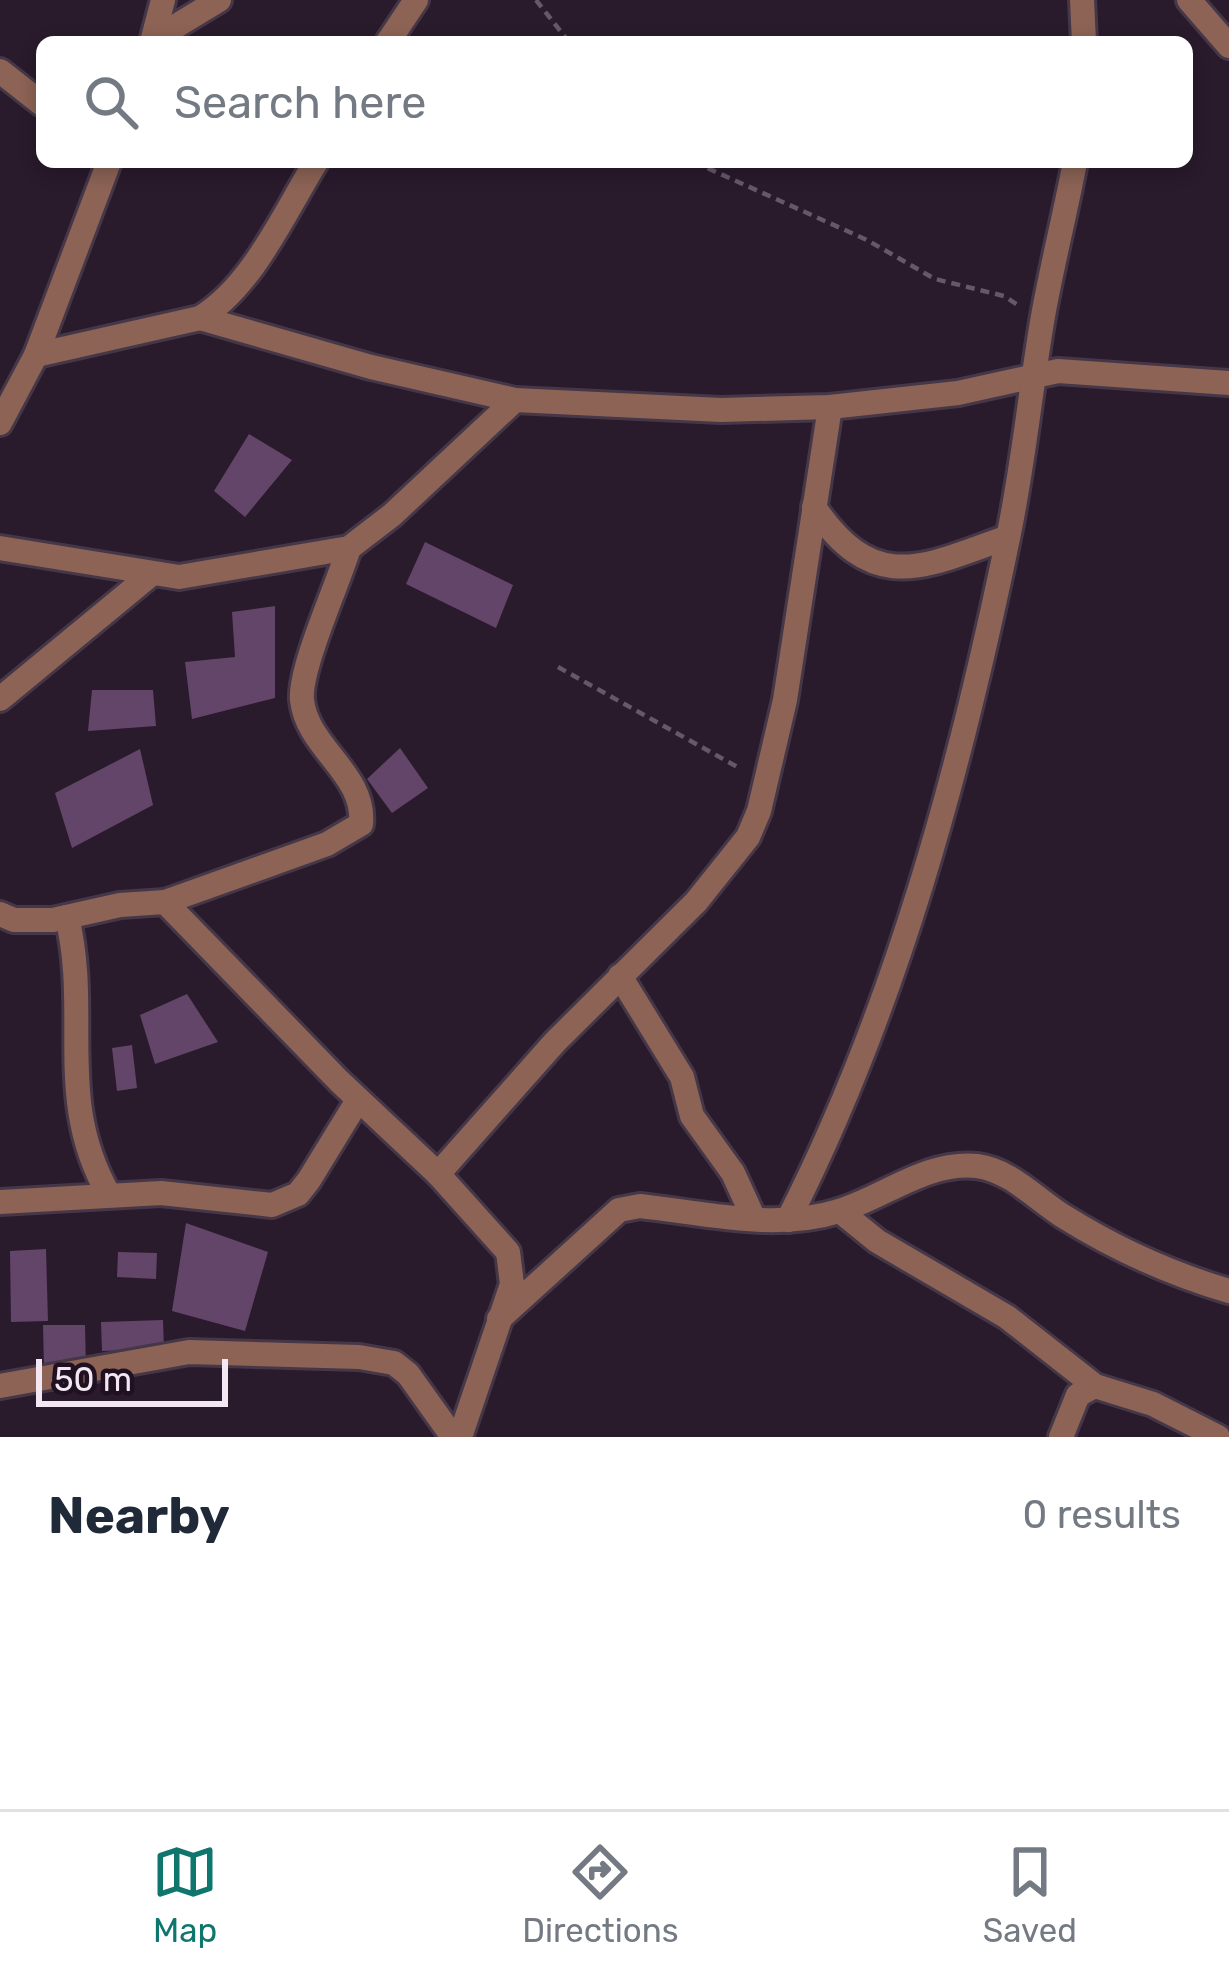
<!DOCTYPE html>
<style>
body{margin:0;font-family:Rubik,sans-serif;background:#f6f6f7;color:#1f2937}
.scale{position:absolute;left:36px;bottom:30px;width:192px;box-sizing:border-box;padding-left:12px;border:6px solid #f2e7f3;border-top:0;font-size:33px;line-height:42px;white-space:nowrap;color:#f2e7f3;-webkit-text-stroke:9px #201122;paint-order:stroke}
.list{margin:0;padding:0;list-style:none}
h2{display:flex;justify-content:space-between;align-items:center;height:156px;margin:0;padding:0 48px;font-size:51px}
h2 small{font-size:39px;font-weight:400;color:#747a83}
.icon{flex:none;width:66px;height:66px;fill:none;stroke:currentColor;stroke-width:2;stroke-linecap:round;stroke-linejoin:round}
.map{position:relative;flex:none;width:1229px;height:1437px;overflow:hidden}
.search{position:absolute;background:#fff;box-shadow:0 6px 18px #0003;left:36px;right:36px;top:36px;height:132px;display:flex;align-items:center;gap:30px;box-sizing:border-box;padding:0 42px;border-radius:18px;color:#747a83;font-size:45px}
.sheet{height:372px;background:#fff}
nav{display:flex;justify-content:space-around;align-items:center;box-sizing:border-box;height:168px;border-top:3px solid #e0e1e3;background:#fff;font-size:33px;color:#747a83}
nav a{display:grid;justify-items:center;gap:6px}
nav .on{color:#0f766e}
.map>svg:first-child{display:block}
.building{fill:#634569}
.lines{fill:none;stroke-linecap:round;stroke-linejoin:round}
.street-casing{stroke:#453748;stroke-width:30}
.path{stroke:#665868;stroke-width:4.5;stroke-dasharray:9 6;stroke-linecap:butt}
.street{stroke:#8c6355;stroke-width:24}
</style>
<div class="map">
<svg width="1229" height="1437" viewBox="0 0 1229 1437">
<rect width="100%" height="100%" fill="#291a2c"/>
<g class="building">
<polygon points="249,434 292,460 245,517 214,491"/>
<polygon points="425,542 513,585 496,628 406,584"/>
<polygon points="275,606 275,698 192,719 185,662 235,657 232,612"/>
<polygon points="92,690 153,690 156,726 88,731"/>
<polygon points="400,748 428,788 392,813 367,779"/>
<polygon points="140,749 153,805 72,848 55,793"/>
<polygon points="187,994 218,1042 155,1064 140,1015"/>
<polygon points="132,1045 137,1088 117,1091 112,1048"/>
<polygon points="186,1223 268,1252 245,1331 172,1311"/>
<polygon points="46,1249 48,1321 11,1322 10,1251"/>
<polygon points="118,1252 157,1253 156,1279 117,1277"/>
<polygon points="163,1320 164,1349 102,1351 101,1322"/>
<polygon points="43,1325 85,1325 86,1369 44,1369"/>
</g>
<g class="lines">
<g class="street-casing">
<g id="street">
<polyline points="1082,0 1084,42"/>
<polyline points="1189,0 1229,46"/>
<polyline points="153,40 219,0"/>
<polyline points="152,42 163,0"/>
<polyline points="388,42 416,0"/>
<polyline points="0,71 42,104"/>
<polyline points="200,318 371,367 515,400 721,410 830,407 958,393 1058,371 1229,383"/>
<path d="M36 355 200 318C253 286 284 213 316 162"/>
<polyline points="0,423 36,355 109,162"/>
<path d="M814 507C875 597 925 566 1008 537"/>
<polyline points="0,548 179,577 349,548 392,515 515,400"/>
<polyline points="0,699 149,576"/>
<polyline points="165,902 339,1081 438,1174 508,1252 512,1284 460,1437"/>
<path d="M0 914 14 920H53L120 905 165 902 327 844 361 824C366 774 307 748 302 700 299 669 338 584 349 548"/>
<path d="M67 917C91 1016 54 1099 109 1195"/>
<polyline points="620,976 682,1077 692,1116 733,1173 754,1219"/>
<polyline points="438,1174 555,1042 696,902 748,837 759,811 785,700 830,407"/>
<polyline points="0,1202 161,1193 272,1205 298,1194 309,1180 358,1100"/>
<polyline points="840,1211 877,1241 1007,1317 1095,1386"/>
<path d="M788 1220C896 1008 960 771 1008 538 1023 467 1030 394 1042 322 1051 269 1065 215 1075 162"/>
<path d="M499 1319 619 1210 640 1206C704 1213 775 1231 839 1211 885 1197 926 1161 977 1166 1010 1170 1036 1199 1063 1216 1114 1248 1171 1274 1229 1291"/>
<polyline points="0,1386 189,1352 359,1357 394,1363 408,1374 453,1437"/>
<polyline points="1061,1437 1078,1395 1095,1386 1153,1404 1218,1437"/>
</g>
</g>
<g class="path">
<polyline points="536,0 569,42"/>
<polyline points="694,162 867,240 935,279 1004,296 1021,307"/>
<polyline points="558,667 741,769"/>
</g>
<use href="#street" class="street"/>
</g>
</svg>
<div class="scale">50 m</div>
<div class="search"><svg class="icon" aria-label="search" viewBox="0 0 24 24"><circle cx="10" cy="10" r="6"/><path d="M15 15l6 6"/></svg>Search here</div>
</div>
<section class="sheet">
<h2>Nearby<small>0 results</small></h2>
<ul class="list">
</ul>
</section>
<nav>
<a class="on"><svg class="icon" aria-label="map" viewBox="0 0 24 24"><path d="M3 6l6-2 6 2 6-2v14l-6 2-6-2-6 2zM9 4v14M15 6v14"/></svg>Map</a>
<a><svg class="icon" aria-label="directions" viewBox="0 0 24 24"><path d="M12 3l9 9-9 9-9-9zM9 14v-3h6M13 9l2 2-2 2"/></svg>Directions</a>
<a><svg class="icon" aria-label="saved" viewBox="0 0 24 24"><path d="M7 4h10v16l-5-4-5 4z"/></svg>Saved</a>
</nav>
